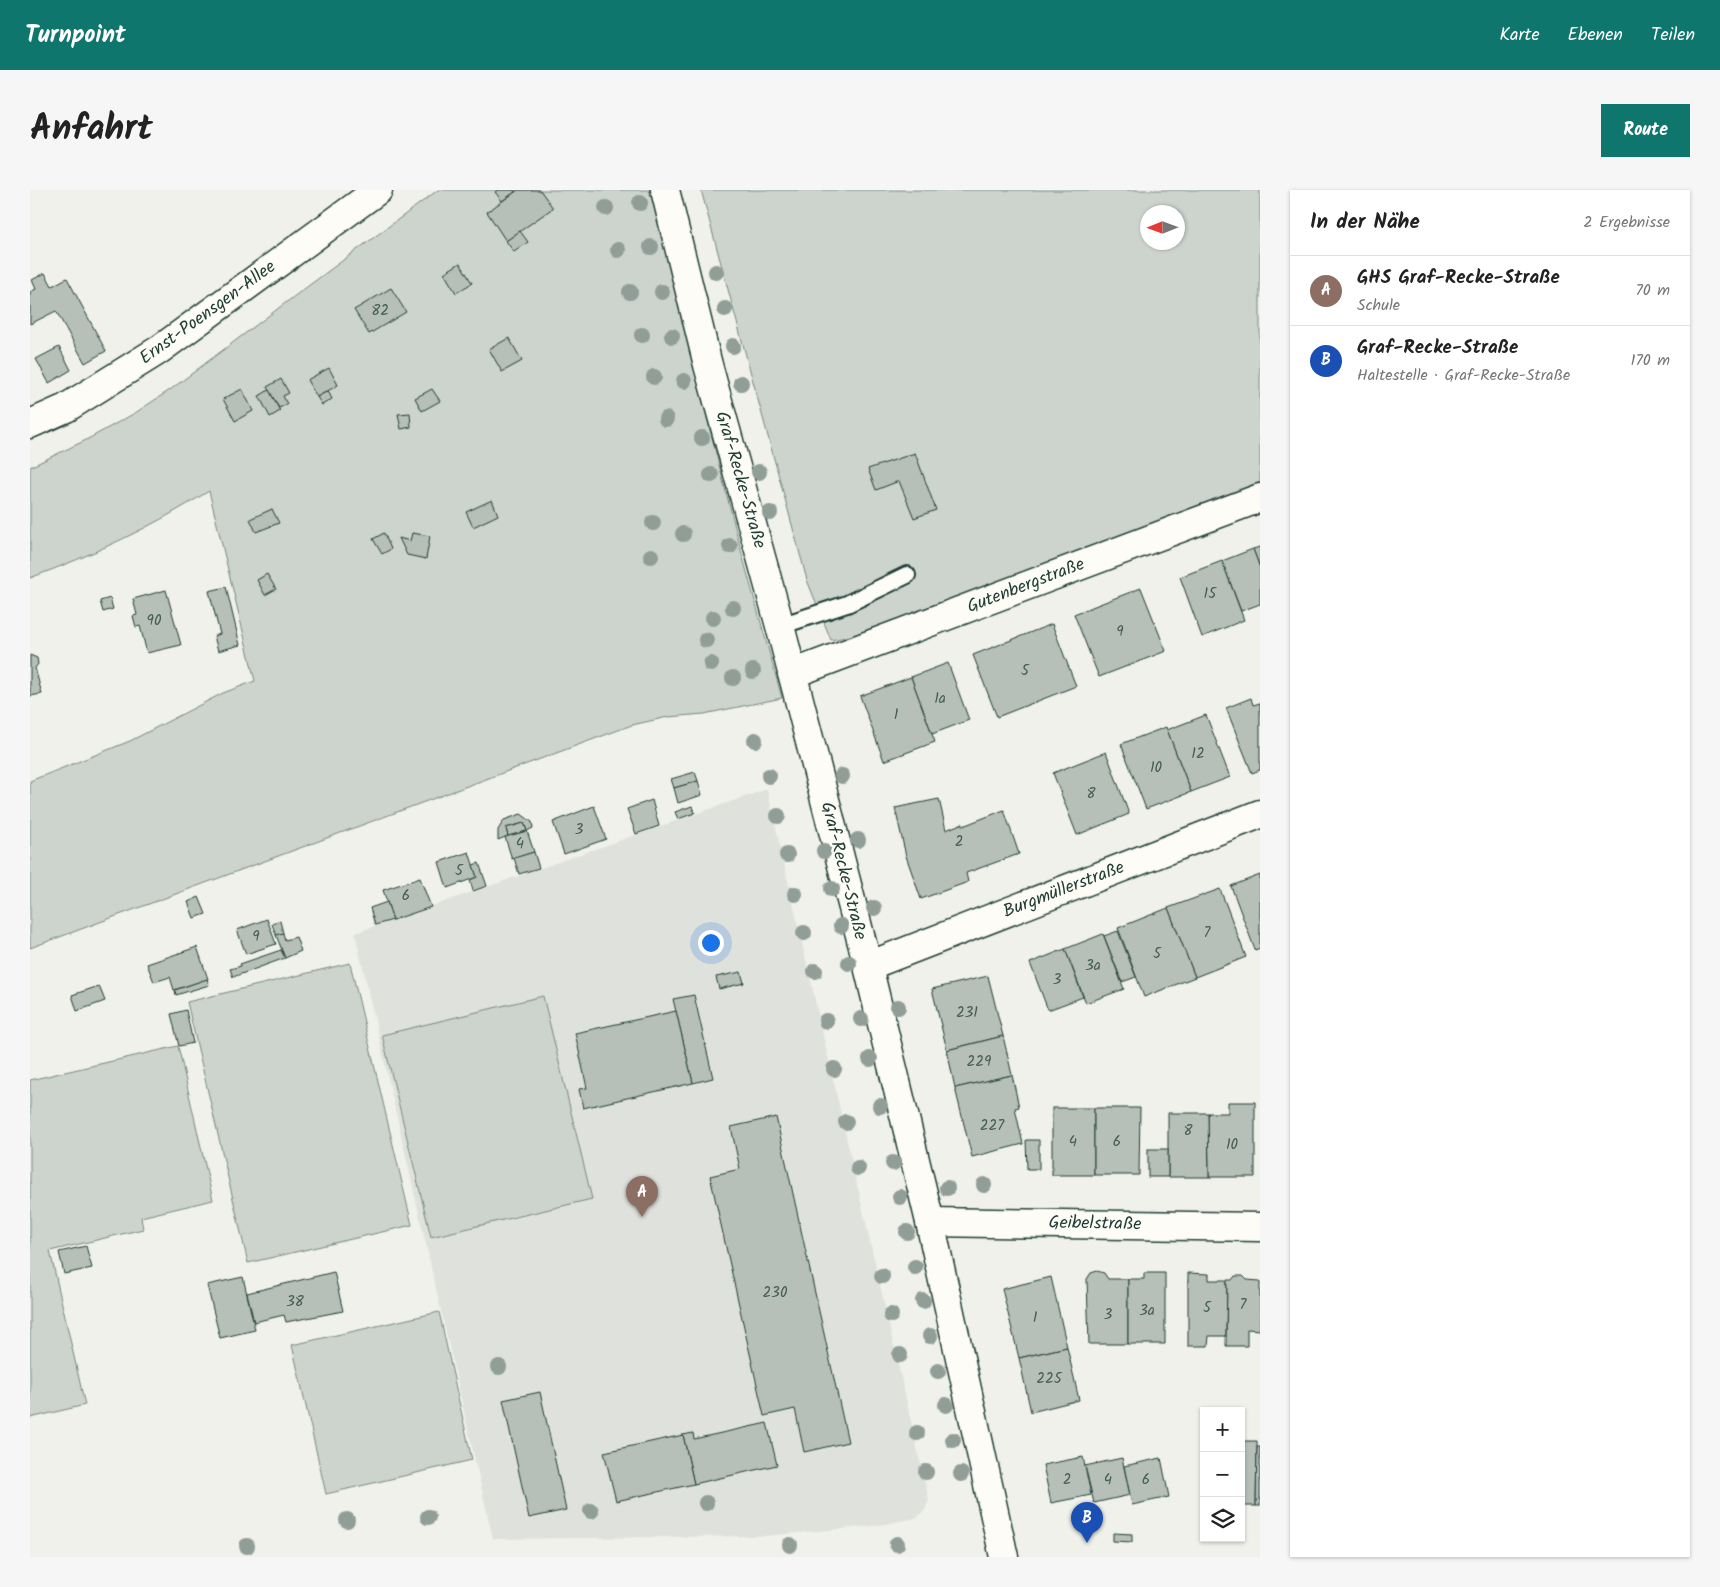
<!DOCTYPE html>
<html lang="de">
<meta charset="utf-8">
<style>
body{margin:0;font-family:Kalam,sans-serif;background:#f6f6f6;color:#222}
.controls{position:absolute;right:15px;bottom:15px;display:grid;overflow:hidden;border-radius:0px;box-shadow:0 1px 4px #0004}
.controls button{width:45px;height:45px;display:grid;place-items:center;padding:0;border:0;border-bottom:1px solid #e0e0e0;background:#fff;color:#222;font:25px sans-serif}
.compass{position:absolute;left:1110px;top:15px;width:45px;height:45px;border-radius:50%;background:#fff;box-shadow:0 1px 4px #0004;rotate:269deg}
.you{position:absolute;left:680px;top:752px;width:18px;height:18px;margin:-12px;border:4px solid #fff;border-radius:50%;background:#1a73e8;box-shadow:0 0 0 8px #1a73e833}
.badge{display:grid;place-items:center;width:32px;height:32px;border-radius:50%;background:#0f766e;color:#fff;font-size:16px;font-weight:700}
.pin{position:absolute;translate:-50% -41px;filter:drop-shadow(0 1px 2px #0008)}
.pin::after{content:'';position:absolute;top:26px;width:18px;height:15px;background:inherit;clip-path:polygon(0 0,100% 0,50% 100%)}
.list{margin:0;padding:0;list-style:none}
h2{display:flex;justify-content:space-between;align-items:center;height:65px;margin:0;padding:0 20px;font-size:21px}
h2 small{font-size:16px;font-weight:400;color:#767676}
.list li{display:grid;grid-template-columns:32px 1fr auto;gap:15px;align-items:center;box-sizing:border-box;height:70px;padding:0 20px;border-top:1px solid #e0e0e0}
.list b{display:block;font-size:19px;white-space:nowrap}
.list p{margin:0;font-size:16px;white-space:nowrap;color:#767676}
.list em{font-size:16px;font-style:normal;color:#767676}
.icon{flex:none;width:28px;height:28px;fill:none;stroke:currentColor;stroke-width:2;stroke-linecap:round;stroke-linejoin:round}
.map{position:relative;flex:none;width:1230px;height:1367px;overflow:hidden;border-radius:0px}
header{display:flex;align-items:center;gap:30px;box-sizing:border-box;height:70px;padding:0 25px;background:#0f766e;color:#fff}
header strong{font-size:24px}
nav{display:flex;gap:28px;margin-inline-start:auto;font-size:18px}
.intro{display:flex;align-items:center;justify-content:space-between;box-sizing:border-box;height:120px;padding:0 30px}
h1{margin:0;font-size:35px}
.button{padding:12px 22px;border-radius:0px;background:#0f766e;color:#fff;font-size:18px;font-weight:700}
main{display:flex;gap:30px;padding:0 30px}
aside{flex:1;background:#fff;border-radius:0px;box-shadow:0 1px 4px #0004}
.map>svg:first-child{display:block}
.built{fill:#dfe2dc}
.green{fill:#cdd3cd;stroke:#768880;fill-rule:evenodd}
.building{fill:#b6bfb8;stroke:#1f3d34}
.lines{fill:none;stroke-linecap:round;stroke-linejoin:round}
.service-casing{stroke:#1f3d34;stroke-width:20}
.minor-casing{stroke:#1f3d34;stroke-width:31}
.tertiary-casing{stroke:#1f3d34;stroke-width:31}
.service{stroke:#fdfcf7;stroke-width:16}
.minor{stroke:#fdfcf7;stroke-width:28}
.tertiary{stroke:#fdfcf7;stroke-width:28}
.tree{fill:#909e97}
.labels{text-anchor:middle;dominant-baseline:central;stroke-width:5;stroke-linejoin:round;paint-order:stroke}
.number-label{font-size:15px;fill:#455e55}
.street-label{font-size:18px;fill:#1f3d34;stroke:#fdfcf7}
</style>
<header>
<strong>Turnpoint</strong>
<nav><a>Karte</a><a>Ebenen</a><a>Teilen</a></nav>
</header>
<div class="intro"><h1>Anfahrt</h1><a class="button">Route</a></div>
<main>
<div class="map">
<svg width="1230" height="1367" viewBox="0 0 1230 1367">
<rect width="100%" height="100%" fill="#f0f1eb"/>
<filter id="ink" filterUnits="userSpaceOnUse"><feTurbulence type="fractalNoise" baseFrequency=".02" numOctaves="2"/><feDisplacementMap in="SourceGraphic" scale="10" xChannelSelector="R" yChannelSelector="G"/><feConvolveMatrix kernelMatrix="1 2 1 2 8 2 1 2 1" color-interpolation-filters="sRGB"/></filter>
<g filter="url(#ink)">
<polygon class="built" points="737,599 899,1310 895,1320 887,1328 844,1336 735,1346 463,1349 325,743"/>
<g class="green">
<path d="M408 0H622L652 131 713 368 752 508 674 524 638 527 602 535 0 758V591L100 551 193 503 225 491 179 301C122 337 63 365 0 388V277L56 250 105 223 140 200 266 105Z"/>
<path d="M671 0H1230V292L821 446 801 450 777 390ZM1118 22H1148V52H1118Z"/>
<polygon points="320,773 382,1035 218,1073 157,812"/>
<polygon points="513,806 562,1009 401,1047 352,845"/>
<polygon points="148,856 183,1010 111,1027 113,1039 20,1061 55,1215 0,1228 0,890"/>
<polygon points="409,1122 442,1270 296,1304 262,1155"/>
</g>
<g class="building">
<polygon points="468,0 484,0 485,2 472,11 465,2"/>
<polygon points="488,0 510,0 523,18 476,51 457,22"/>
<polygon points="490,41 498,52 484,62 476,51"/>
<polygon points="430,73 442,93 426,103 414,83"/>
<polygon points="15,83 22,96 37,88 76,161 55,173 26,121 0,134 0,102 6,99 2,90"/>
<polygon points="361,98 376,122 339,144 324,120"/>
<polygon points="479,148 492,171 472,182 459,159"/>
<polygon points="29,157 41,180 19,193 6,169"/>
<polygon points="299,178 308,195 287,207 277,190"/>
<polygon points="251,189 259,203 253,206 257,214 249,218 237,197"/>
<polygon points="212,199 223,221 205,231 193,209"/>
<polygon points="402,199 410,211 392,221 385,208"/>
<polygon points="239,200 250,221 240,227 229,206"/>
<polygon points="298,201 302,209 292,215 287,207"/>
<polygon points="380,223 381,237 371,239 368,224"/>
<polygon points="885,263 906,320 884,328 869,291 846,300 838,279"/>
<polygon points="462,310 468,325 443,337 436,322"/>
<polygon points="242,319 249,333 226,342 220,329"/>
<polygon points="354,343 361,359 352,364 343,349"/>
<polygon points="382,343 400,346 396,369 377,365 369,348 380,351"/>
<polygon points="1230,357 1230,378 1223,359"/>
<polygon points="1223,359 1230,378 1230,414 1211,421 1192,371"/>
<polygon points="1192,371 1214,430 1172,447 1150,387"/>
<polygon points="237,384 246,399 235,405 227,390"/>
<polygon points="196,397 210,455 188,461 184,446 190,444 179,401"/>
<polygon points="1111,398 1136,461 1069,487 1044,424"/>
<polygon points="136,400 151,455 117,463 110,436 106,437 103,426 107,425 103,409"/>
<polygon points="80,408 83,419 73,422 70,411"/>
<polygon points="1022,434 1046,496 967,527 943,465"/>
<polygon points="0,465 7,468 8,474 5,478 12,504 0,506"/>
<polygon points="918,473 939,530 902,544 881,487"/>
<polygon points="881,487 905,552 854,571 830,506"/>
<polygon points="1221,508 1223,515 1230,513 1230,580 1222,583 1196,518"/>
<polygon points="1176,525 1200,587 1161,602 1137,540"/>
<polygon points="1136,537 1161,602 1116,619 1091,554"/>
<polygon points="1076,562 1099,624 1047,645 1023,583"/>
<polygon points="665,582 668,591 644,598 641,589"/>
<polygon points="668,591 672,605 648,613 644,598"/>
<polygon points="909,609 916,640 933,633 933,636 974,620 989,664 936,683 938,692 891,709 876,666 865,618"/>
<polygon points="622,610 629,636 606,644 597,619"/>
<polygon points="564,616 576,649 534,664 523,632"/>
<polygon points="662,616 665,623 648,629 645,622"/>
<polygon points="491,624 502,632 503,638 497,641 494,633 476,638 478,646 468,650 468,640 474,630"/>
<polygon points="494,633 497,641 478,646 476,638"/>
<polygon points="497,641 504,662 482,669 475,647"/>
<polygon points="439,662 447,687 417,698 409,672"/>
<polygon points="504,662 509,678 489,684 484,668"/>
<polygon points="449,673 457,696 443,701 440,690 447,687 443,675"/>
<polygon points="1230,685 1230,758 1225,760 1201,696"/>
<polygon points="390,688 401,717 363,730 353,700"/>
<polygon points="1190,699 1216,767 1165,787 1138,718"/>
<polygon points="169,707 176,724 164,728 158,712"/>
<polygon points="357,712 363,730 345,735 340,718"/>
<polygon points="1138,718 1165,787 1114,807 1088,738"/>
<polygon points="237,729 246,754 216,764 207,740"/>
<polygon points="250,731 253,743 246,745 242,734"/>
<polygon points="1088,741 1106,787 1092,792 1074,746"/>
<polygon points="253,743 255,750 266,747 271,761 255,768 246,745"/>
<polygon points="1073,744 1094,799 1056,813 1035,759"/>
<polygon points="167,757 178,789 144,800 140,787 124,792 117,774"/>
<polygon points="1035,759 1053,807 1018,820 1000,773"/>
<polygon points="251,760 255,768 203,787 200,779 211,776 210,774"/>
<polygon points="711,782 714,793 689,799 686,787"/>
<polygon points="958,786 973,846 917,860 902,799"/>
<polygon points="177,789 179,795 146,805 145,800"/>
<polygon points="69,796 75,811 47,821 42,805"/>
<polygon points="664,805 683,888 663,893 643,809"/>
<polygon points="156,820 163,853 149,856 141,824"/>
<polygon points="646,821 663,893 553,918 549,899 557,898 545,843"/>
<polygon points="973,846 982,885 925,898 917,860"/>
<polygon points="982,885 989,917 985,918 993,954 942,967 925,898"/>
<polygon points="1198,912 1225,912 1225,987 1179,987 1178,923 1198,923"/>
<rect x="1022" y="918" width="42" height="67"/>
<polygon points="1064,918 1110,918 1109,985 1064,985"/>
<polygon points="1138,923 1178,923 1179,987 1138,987"/>
<polygon points="746,927 818,1252 774,1262 765,1219 734,1226 680,986 710,979 701,937"/>
<polygon points="996,950 1009,950 1009,979 997,979"/>
<rect x="1118" y="959" width="20" height="28"/>
<polygon points="56,1056 62,1078 34,1084 29,1062"/>
<polygon points="1067,1081 1074,1083 1078,1089 1098,1089 1098,1154 1059,1154 1057,1089 1061,1083"/>
<polygon points="304,1082 313,1121 256,1132 254,1125 224,1132 217,1103"/>
<polygon points="1114,1083 1135,1083 1135,1154 1098,1154 1098,1089 1114,1089"/>
<polygon points="1158,1083 1179,1084 1179,1090 1197,1090 1196,1146 1179,1146 1178,1156 1158,1156"/>
<polygon points="1205,1086 1213,1086 1217,1090 1230,1091 1230,1140 1217,1139 1217,1156 1196,1156 1197,1090 1202,1090"/>
<polygon points="213,1087 225,1140 190,1148 177,1095"/>
<polygon points="1021,1087 1037,1157 989,1168 972,1099"/>
<polygon points="1037,1157 1049,1210 1001,1222 989,1168"/>
<polygon points="510,1202 536,1320 499,1328 473,1210"/>
<polygon points="737,1233 747,1275 664,1294 653,1245 663,1243 664,1249"/>
<polygon points="1211,1233 1211,1251 1227,1251 1227,1257 1226,1316 1212,1316 1212,1323 1211,1323"/>
<polygon points="653,1245 664,1294 586,1311 574,1262"/>
<polygon points="1227,1257 1230,1257 1230,1316 1226,1316"/>
<polygon points="1053,1267 1061,1305 1021,1313 1013,1275"/>
<polygon points="1092,1268 1100,1305 1064,1313 1055,1276"/>
<polygon points="1131,1268 1139,1307 1102,1315 1094,1276"/>
<polygon points="1083,1343 1102,1344 1102,1352 1083,1351"/>
</g>
<g class="lines">
<g class="service-casing">
<polyline id="service" points="750,436 817,414 877,385"/>
</g>
<g class="minor-casing">
<g id="minor">
<polyline points="635,0 678,175 750,436 838,776 900,1032 974,1367"/>
<polyline points="762,484 1230,308"/>
<polyline points="838,776 1230,624"/>
<polyline points="900,1032 1230,1037"/>
</g>
</g>
<g class="tertiary-casing">
<polyline id="tertiary" points="0,234 36,218 129,160 348,0"/>
</g>
<use href="#service" class="service"/>
<use href="#minor" class="minor"/>
<use href="#tertiary" class="tertiary"/>
</g>
<g class="tree">
<circle cx="610" cy="13" r="8"/>
<circle cx="576" cy="18" r="8"/>
<circle cx="621" cy="57" r="8"/>
<circle cx="588" cy="60" r="8"/>
<circle cx="686" cy="82" r="8"/>
<circle cx="600" cy="102" r="8"/>
<circle cx="632" cy="102" r="8"/>
<circle cx="695" cy="119" r="8"/>
<circle cx="612" cy="145" r="8"/>
<circle cx="642" cy="146" r="8"/>
<circle cx="703" cy="156" r="8"/>
<circle cx="624" cy="187" r="8"/>
<circle cx="654" cy="191" r="8"/>
<circle cx="711" cy="193" r="8"/>
<circle cx="636" cy="229" r="8"/>
<circle cx="672" cy="248" r="8"/>
<circle cx="729" cy="282" r="8"/>
<circle cx="681" cy="285" r="8"/>
<circle cx="740" cy="323" r="8"/>
<circle cx="623" cy="333" r="8"/>
<circle cx="653" cy="344" r="8"/>
<circle cx="700" cy="356" r="8"/>
<circle cx="621" cy="366" r="8"/>
<circle cx="703" cy="418" r="8"/>
<circle cx="683" cy="428" r="8"/>
<circle cx="676" cy="450" r="8"/>
<circle cx="681" cy="474" r="8"/>
<circle cx="723" cy="481" r="8"/>
<circle cx="703" cy="488" r="8"/>
<circle cx="725" cy="550" r="8"/>
<circle cx="739" cy="586" r="8"/>
<circle cx="812" cy="586" r="8"/>
<circle cx="748" cy="626" r="8"/>
<circle cx="828" cy="650" r="8"/>
<circle cx="794" cy="661" r="8"/>
<circle cx="757" cy="665" r="8"/>
<circle cx="802" cy="699" r="8"/>
<circle cx="765" cy="704" r="8"/>
<circle cx="844" cy="718" r="8"/>
<circle cx="811" cy="736" r="8"/>
<circle cx="774" cy="743" r="8"/>
<circle cx="819" cy="773" r="8"/>
<circle cx="785" cy="781" r="8"/>
<circle cx="868" cy="817" r="8"/>
<circle cx="831" cy="829" r="8"/>
<circle cx="796" cy="831" r="8"/>
<circle cx="840" cy="869" r="8"/>
<circle cx="804" cy="879" r="8"/>
<circle cx="850" cy="916" r="8"/>
<circle cx="816" cy="932" r="8"/>
<circle cx="863" cy="973" r="8"/>
<circle cx="828" cy="978" r="8"/>
<circle cx="954" cy="995" r="8"/>
<circle cx="917" cy="998" r="8"/>
<circle cx="870" cy="1007" r="8"/>
<circle cx="877" cy="1042" r="8"/>
<circle cx="885" cy="1077" r="8"/>
<circle cx="852" cy="1086" r="8"/>
<circle cx="893" cy="1111" r="8"/>
<circle cx="861" cy="1125" r="8"/>
<circle cx="900" cy="1146" r="8"/>
<circle cx="870" cy="1165" r="8"/>
<circle cx="469" cy="1177" r="8"/>
<circle cx="908" cy="1181" r="8"/>
<circle cx="916" cy="1215" r="8"/>
<circle cx="887" cy="1243" r="8"/>
<circle cx="923" cy="1250" r="8"/>
<circle cx="896" cy="1282" r="8"/>
<circle cx="931" cy="1284" r="8"/>
<circle cx="676" cy="1313" r="8"/>
<circle cx="561" cy="1321" r="8"/>
<circle cx="398" cy="1327" r="8"/>
<circle cx="317" cy="1330" r="8"/>
<circle cx="867" cy="1354" r="8"/>
<circle cx="760" cy="1355" r="8"/>
<circle cx="217" cy="1356" r="8"/>
</g>
</g>
<g class="labels">
<g class="number-label">
<text x="350" y="121">82</text>
<text x="1180" y="404">15</text>
<text x="124" y="431">90</text>
<text x="1090" y="442">9</text>
<text x="995" y="481">5</text>
<text x="910" y="509">1a</text>
<text x="866" y="525">1</text>
<text x="1168" y="564">12</text>
<text x="1126" y="578">10</text>
<text x="1061" y="604">8</text>
<text x="549" y="640">3</text>
<text x="929" y="652">2</text>
<text x="490" y="654">4</text>
<text x="429" y="681">5</text>
<text x="376" y="706">6</text>
<text x="1177" y="743">7</text>
<text x="226" y="747">9</text>
<text x="1127" y="764">5</text>
<text x="1063" y="776">3a</text>
<text x="1027" y="790">3</text>
<text x="937" y="823">231</text>
<text x="949" y="872">229</text>
<text x="962" y="936">227</text>
<text x="1158" y="941">8</text>
<text x="1043" y="952">4</text>
<text x="1087" y="952">6</text>
<text x="1202" y="955">10</text>
<text x="745" y="1103">230</text>
<text x="265" y="1112">38</text>
<text x="1213" y="1115">7</text>
<text x="1177" y="1118">5</text>
<text x="1117" y="1121">3a</text>
<text x="1078" y="1125">3</text>
<text x="1005" y="1128">1</text>
<text x="1019" y="1189">225</text>
<text x="1037" y="1290">2</text>
<text x="1078" y="1290">4</text>
<text x="1116" y="1290">6</text>
</g>
<g class="street-label">
<text transform="translate(178 123) rotate(-36)">Ernst-Poensgen-Allee</text>
<text transform="translate(710 290) rotate(74)">Graf-Recke-Straße</text>
<text transform="translate(996 396) rotate(-21)">Gutenbergstraße</text>
<text transform="translate(813 681) rotate(76)">Graf-Recke-Straße</text>
<text transform="translate(1034 700) rotate(-21)">Burgmüllerstraße</text>
<text transform="translate(1065 1034) rotate(1)">Geibelstraße</text>
</g>
</g>
</svg>
<div class="controls">
<button>+</button>
<button>−</button>
<button><svg class="icon" aria-label="layers" viewBox="0 0 24 24"><path d="M12 4l9 5-9 5-9-5zM3 14l9 5 9-5"/></svg></button>
</div>
<svg class="compass" viewBox="-18 -18 36 36"><path d="M0-13l5 13h-10z" fill="#e53935"/><path d="M0 13l5-13h-10z" fill="#767676"/></svg>
<div class="you"></div>
<div class="pin badge" style="left:612px;top:1027px;background:#8d6e63">A</div>
<div class="pin badge" style="left:1057px;top:1353px;background:#1a4fb4">B</div>
</div>
<aside>
<h2>In der Nähe<small>2 Ergebnisse</small></h2>
<ul class="list">
<li><span class="badge" style="background:#8d6e63">A</span><div><b>GHS Graf-Recke-Straße</b><p>Schule</p></div><em>70 m</em></li>
<li><span class="badge" style="background:#1a4fb4">B</span><div><b>Graf-Recke-Straße</b><p>Haltestelle · Graf-Recke-Straße</p></div><em>170 m</em></li>
</ul>
</aside>
</main>
